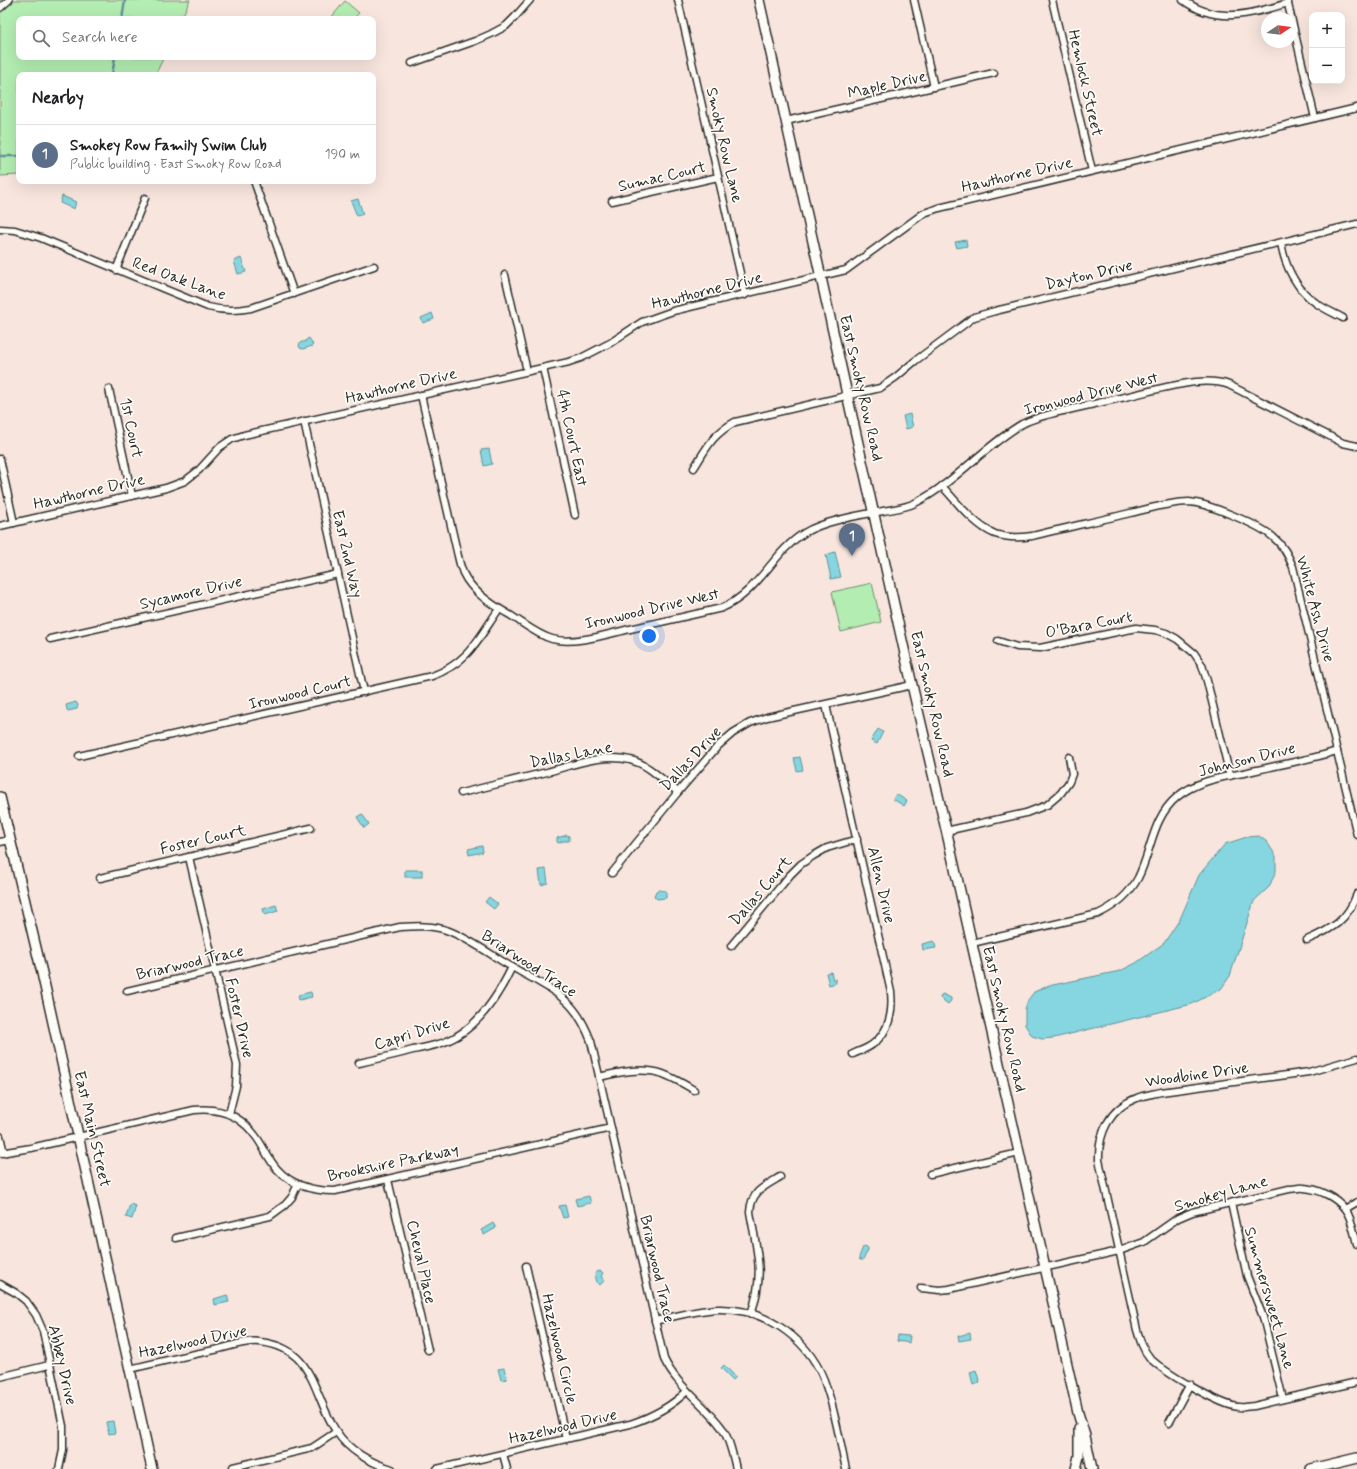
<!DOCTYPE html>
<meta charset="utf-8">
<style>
body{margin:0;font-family:Mynerve,sans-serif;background:#f2f2f2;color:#202124}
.controls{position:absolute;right:12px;top:12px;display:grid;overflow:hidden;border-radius:8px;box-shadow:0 4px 16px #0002}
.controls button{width:36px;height:36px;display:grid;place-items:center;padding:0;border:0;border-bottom:1px solid #e0e0e0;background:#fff;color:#202124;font:20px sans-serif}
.compass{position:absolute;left:1261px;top:12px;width:36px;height:36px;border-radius:50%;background:#fff;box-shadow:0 4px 16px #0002;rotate:77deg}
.you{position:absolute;left:649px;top:636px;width:14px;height:14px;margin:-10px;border:3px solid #fff;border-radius:50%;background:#1a73e8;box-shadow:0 0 0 6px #1a73e833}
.badge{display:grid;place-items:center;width:26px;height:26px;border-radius:50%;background:#2563eb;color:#fff;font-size:13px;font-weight:700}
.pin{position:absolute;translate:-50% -33px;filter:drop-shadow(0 1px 2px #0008)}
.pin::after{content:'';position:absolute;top:21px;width:14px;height:12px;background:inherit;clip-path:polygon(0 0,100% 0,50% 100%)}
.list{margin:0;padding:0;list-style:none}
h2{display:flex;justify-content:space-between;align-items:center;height:52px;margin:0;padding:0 16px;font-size:17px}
h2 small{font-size:13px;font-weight:400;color:#757577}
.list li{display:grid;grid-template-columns:26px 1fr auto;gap:12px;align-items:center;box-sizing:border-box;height:60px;padding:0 16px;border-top:1px solid #e0e0e0}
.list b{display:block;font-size:15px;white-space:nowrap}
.list p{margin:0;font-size:13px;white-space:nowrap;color:#757577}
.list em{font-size:13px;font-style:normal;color:#757577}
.icon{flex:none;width:22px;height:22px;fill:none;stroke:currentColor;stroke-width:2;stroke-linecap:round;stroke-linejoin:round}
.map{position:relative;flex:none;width:1357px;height:1469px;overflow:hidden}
.search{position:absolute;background:#fff;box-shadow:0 4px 16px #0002;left:16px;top:16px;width:360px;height:44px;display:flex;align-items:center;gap:10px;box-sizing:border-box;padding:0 14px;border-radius:8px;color:#757577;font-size:15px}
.panel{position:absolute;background:#fff;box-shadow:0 4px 16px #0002;left:16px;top:72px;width:360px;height:112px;border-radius:8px}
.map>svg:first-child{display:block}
.green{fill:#b3edb2;stroke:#6f8c6e}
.water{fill:#85d6e0;stroke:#619298}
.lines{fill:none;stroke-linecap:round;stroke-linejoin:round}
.stream{stroke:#619298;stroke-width:2.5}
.street-casing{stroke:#2b2b2b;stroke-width:9}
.secondary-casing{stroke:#2b2b2b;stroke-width:12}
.street{stroke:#fdfcf7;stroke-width:6}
.secondary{stroke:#fdfcf7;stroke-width:9}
.labels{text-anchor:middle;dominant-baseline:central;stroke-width:3.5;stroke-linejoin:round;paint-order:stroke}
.street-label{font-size:16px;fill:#2b2b2b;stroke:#fdfcf7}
</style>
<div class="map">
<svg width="1357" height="1469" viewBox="0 0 1357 1469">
<rect width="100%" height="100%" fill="#f8e6de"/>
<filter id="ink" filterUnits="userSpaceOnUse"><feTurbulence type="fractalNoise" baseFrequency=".025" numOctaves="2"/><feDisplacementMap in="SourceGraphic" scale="8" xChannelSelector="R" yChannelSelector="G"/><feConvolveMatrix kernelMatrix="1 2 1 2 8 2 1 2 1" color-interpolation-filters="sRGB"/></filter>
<g filter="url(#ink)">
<g class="green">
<polygon points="0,0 190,0 181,19 19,19 19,57 164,57 155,75 19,75 19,175 0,176"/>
<polygon points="345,1 359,13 353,19 330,19"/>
<polygon points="872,583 881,622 841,632 832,592"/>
</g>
<g class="water">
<polygon points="62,196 76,202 74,209 60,203"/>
<polygon points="358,199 363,214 357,216 351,201"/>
<polygon points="966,240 967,246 957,248 955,242"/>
<polygon points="241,258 246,272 238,274 234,261"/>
<polygon points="432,313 434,319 423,323 421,318"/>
<polygon points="309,338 313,345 312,346 303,349 300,348 299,345 301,342 305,342 307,339"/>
<polygon points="910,414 913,427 906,429 903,416"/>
<polygon points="489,449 492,464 484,466 481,450"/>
<polygon points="835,552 841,577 831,579 826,555"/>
<polygon points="76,702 78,705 77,709 68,711 67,710 66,705"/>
<polygon points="878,729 883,732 877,744 871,741"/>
<polygon points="800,757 803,770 797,771 794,758"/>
<polygon points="896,794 907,801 904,806 893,799"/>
<polygon points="362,814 369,824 364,828 357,817"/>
<polygon points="567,835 569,836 569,841 563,841 559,843 557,842 557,838"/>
<polygon points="1259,836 1267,842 1276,856 1276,871 1269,887 1254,901 1230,976 1221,989 1192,1004 1054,1038 1042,1039 1032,1036 1025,1025 1025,1009 1028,1000 1034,992 1048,986 1120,971 1136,963 1164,943 1180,919 1199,875 1225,844 1247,837"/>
<polygon points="482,846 483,852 469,855 468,849"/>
<polygon points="546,869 548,883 541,885 539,870"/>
<rect x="405" y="870" width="17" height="7"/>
<polygon points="659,890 666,891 666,898 657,899 654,896 656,891"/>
<polygon points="489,897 498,904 494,909 485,902"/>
<polygon points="276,905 278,911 265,915 263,909"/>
<polygon points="934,941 936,948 923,950 922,944"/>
<polygon points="831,972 833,980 836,979 836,983 829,985 826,973"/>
<polygon points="311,992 312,997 299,1000 298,995"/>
<polygon points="943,994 951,998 951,1001 948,1004 940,998 941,995"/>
<polygon points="589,1196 591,1203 577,1206 575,1199"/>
<polygon points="130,1204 136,1206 132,1219 126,1217"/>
<polygon points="565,1205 568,1217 563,1218 559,1206"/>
<polygon points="493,1223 496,1228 484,1235 481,1230"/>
<polygon points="865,1246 868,1248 868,1250 863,1260 860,1260 859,1257 863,1247"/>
<polygon points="601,1271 603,1273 601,1277 604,1279 604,1281 600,1285 597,1283 595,1274 596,1272"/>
<polygon points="227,1295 229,1302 215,1305 214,1299"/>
<polygon points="970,1333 971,1339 959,1341 958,1336"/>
<polygon points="898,1335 910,1336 909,1343 897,1341"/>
<polygon points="724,1365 736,1377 733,1380 721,1368"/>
<polygon points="504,1368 507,1379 501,1380 498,1369"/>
<polygon points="976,1370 980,1383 973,1385 970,1372"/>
<polygon points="113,1421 115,1433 109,1434 106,1422"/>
</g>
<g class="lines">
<g class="stream">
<polyline points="122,19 125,0"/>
<polyline points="112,75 115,57"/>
<polyline points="0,156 19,156"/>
</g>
<g class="street-casing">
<g id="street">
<polyline points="678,0 745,295"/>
<polyline points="914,0 934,87"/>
<polyline points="1052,0 1092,171"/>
<path d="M1183 0C1217 25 1251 14 1288 3"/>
<polyline points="1287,0 1315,118"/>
<polyline points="0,8 9,0"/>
<polyline points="412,63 475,41 491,34 506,26 515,17 530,0"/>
<polyline points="786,121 994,73"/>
<polyline points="254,181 294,294"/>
<polyline points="612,201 718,177"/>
<path d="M0 229 15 230 41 238 208 307C223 311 236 311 251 308L374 266"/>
<path d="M1281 243C1285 266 1296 289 1316 303 1324 309 1334 313 1343 318"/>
<polyline points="116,270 145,198"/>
<polyline points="505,275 527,371"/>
<polyline points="543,368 575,515"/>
<polyline points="109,389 132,496"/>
<path d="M421 395 458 556C459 561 461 568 463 573 472 592 492 605 510 615 523 623 537 635 552 639 575 645 607 634 630 629 661 622 692 615 722 608 760 591 772 553 804 533 823 521 861 515 883 511 893 509 905 508 915 503 955 483 984 446 1022 424 1037 416 1055 413 1072 409 1089 405 1107 401 1125 397 1147 392 1174 384 1196 382 1207 381 1218 381 1229 385L1343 443 1357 446"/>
<polyline points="304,421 364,692"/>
<polyline points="0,459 14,523"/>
<path d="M694 468C707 447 713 434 735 422L880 388 896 377 915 361 974 317 995 311 1357 224"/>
<path d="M942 486C956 501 975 526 995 534 1007 538 1019 538 1032 536 1064 528 1097 521 1130 513 1148 509 1171 502 1189 502 1207 503 1260 525 1273 537 1283 545 1288 555 1293 567L1357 835"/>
<polyline points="0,526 166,488 185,481 199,470 220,447 232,439 244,435 569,362 581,358 610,343 642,322 673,311 846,270 924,213 939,208 1357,108"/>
<polyline points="50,639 338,574"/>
<polyline points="998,641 1017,647 1040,648 1136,628 1155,630 1166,633 1177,639 1194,653 1202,665 1207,681 1230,776"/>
<path d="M826 705 891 992C893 1012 890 1031 873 1044 867 1049 859 1051 853 1054"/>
<path d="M79 756 432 676C468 663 478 639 499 609"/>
<path d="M461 793C490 786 518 779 547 772 573 765 603 753 630 760 649 764 663 781 678 792"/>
<polyline points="946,831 1026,813 1047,805 1061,793 1069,782 1072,774 1069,757"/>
<polyline points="0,842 10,840"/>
<polyline points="189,857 237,1065 236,1086 229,1114"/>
<polyline points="612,873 678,792 718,746 733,733 750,723 767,717 912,685"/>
<polyline points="100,878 311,828"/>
<path d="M1307 940C1332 929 1347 921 1357 894"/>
<path d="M972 943 1098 914C1115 906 1129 895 1138 878 1152 850 1152 818 1177 797 1197 780 1224 777 1248 772 1278 765 1308 760 1337 751"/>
<polyline points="731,946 790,875 801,864 813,856 827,848 857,839"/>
<path d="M127 991 400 927C416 926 434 925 449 931 469 939 487 952 505 963 527 976 554 988 571 1006 581 1017 586 1028 591 1041L664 1359C677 1387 704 1403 722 1428 730 1440 733 1456 736 1469"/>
<path d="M1357 1058 1309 1072 1161 1092C1153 1094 1144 1095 1137 1098 1110 1108 1098 1133 1099 1160L1137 1330C1140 1340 1143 1350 1150 1358 1162 1371 1221 1406 1239 1407 1243 1408 1249 1406 1254 1406L1357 1382"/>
<path d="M359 1063C377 1059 395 1055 413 1050 428 1047 444 1044 457 1036 481 1022 500 992 512 967"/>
<path d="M599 1077C620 1072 643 1067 663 1074 674 1078 684 1084 694 1090"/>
<polyline points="0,1136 4,1153"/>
<path d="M0 1153 31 1148 194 1110C220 1107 242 1116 257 1138 264 1148 269 1160 277 1169 292 1186 314 1191 335 1191L611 1128"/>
<polyline points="930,1174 1019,1153"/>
<polyline points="388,1180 428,1350"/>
<polyline points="1231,1203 1247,1276 1263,1317 1283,1399"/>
<polyline points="1345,1209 1357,1202"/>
<polyline points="176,1238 270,1216 285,1205 292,1197 298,1184"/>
<polyline points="526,1266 566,1439"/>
<polyline points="0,1284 16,1293 26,1301 36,1315 43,1331 63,1426 63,1450 59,1469"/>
<path d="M921 1288 940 1290 949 1289 1119 1251 1144 1242 1178 1218 1192 1212 1289 1189C1294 1189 1300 1187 1304 1188 1319 1189 1336 1197 1345 1209 1352 1218 1354 1233 1357 1244"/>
<path d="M751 1314C765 1274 757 1252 750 1212 751 1192 763 1187 780 1177"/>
<path d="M655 1321C676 1316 697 1310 718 1309 768 1308 813 1342 827 1389 836 1415 840 1443 846 1469"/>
<path d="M130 1369C159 1362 189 1355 219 1349 231 1346 247 1340 260 1342 315 1348 312 1394 336 1431 348 1450 370 1463 392 1469"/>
<polyline points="0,1377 49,1365"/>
<polyline points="1169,1423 1190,1384"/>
<polyline points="503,1454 507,1469"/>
<polyline points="233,1467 312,1448 336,1432"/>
<path d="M437 1469 630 1424C651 1417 671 1407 687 1391"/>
</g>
</g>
<g class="secondary-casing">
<g id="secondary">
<polyline points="759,0 912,685 948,838 1078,1413 1085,1436 1092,1469"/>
<polyline points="0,797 42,973 152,1469"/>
<polyline points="1076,1469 1079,1456 1079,1429"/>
<polyline points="1311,1469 1357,1458"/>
</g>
</g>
<use href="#street" class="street"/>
<use href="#secondary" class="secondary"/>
</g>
</g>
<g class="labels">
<g class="street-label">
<text transform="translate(1085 83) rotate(77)">Hemlock Street</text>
<text transform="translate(887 85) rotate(-13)">Maple Drive</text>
<text transform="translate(724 145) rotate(77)">Smoky Row Lane</text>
<text transform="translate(1017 175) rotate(-13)">Hawthorne Drive</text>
<text transform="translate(662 177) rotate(-13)">Sumac Court</text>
<text transform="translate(1089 275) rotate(-13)">Dayton Drive</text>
<text transform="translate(179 279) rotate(20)">Red Oak Lane</text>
<text transform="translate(707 291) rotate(-14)">Hawthorne Drive</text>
<text transform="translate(401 386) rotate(-13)">Hawthorne Drive</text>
<text transform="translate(861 388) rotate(77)">East Smoky Row Road</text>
<text transform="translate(1091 394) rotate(-14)">Ironwood Drive West</text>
<text transform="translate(131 428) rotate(78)">1st Court</text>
<text transform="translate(572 438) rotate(78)">4th Court East</text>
<text transform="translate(89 492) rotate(-13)">Hawthorne Drive</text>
<text transform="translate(347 554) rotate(77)">East 2nd Way</text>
<text transform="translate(191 593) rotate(-13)">Sycamore Drive</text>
<text transform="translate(652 609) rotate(-13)">Ironwood Drive West</text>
<text transform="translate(1315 609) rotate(75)">White Ash Drive</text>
<text transform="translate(1089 625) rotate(-11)">O'Bara Court</text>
<text transform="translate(300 693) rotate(-13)">Ironwood Court</text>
<text transform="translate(932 704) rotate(77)">East Smoky Row Road</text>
<text transform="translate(571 755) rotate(-11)">Dallas Lane</text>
<text transform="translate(691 759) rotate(-47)">Dallas Drive</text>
<text transform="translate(1247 760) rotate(-14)">Johnson Drive</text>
<text transform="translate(203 840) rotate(-13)">Foster Court</text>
<text transform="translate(881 885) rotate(77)">Allen Drive</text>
<text transform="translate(761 891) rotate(-49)">Dallas Court</text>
<text transform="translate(190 963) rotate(-13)">Briarwood Trace</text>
<text transform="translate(529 964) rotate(33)">Briarwood Trace</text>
<text transform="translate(239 1018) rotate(77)">Foster Drive</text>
<text transform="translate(1004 1019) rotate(77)">East Smoky Row Road</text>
<text transform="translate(412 1034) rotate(-17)">Capri Drive</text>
<text transform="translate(1197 1075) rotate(-8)">Woodbine Drive</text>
<text transform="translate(92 1129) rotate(77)">East Main Street</text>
<text transform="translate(393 1163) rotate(-12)">Brookshire Parkway</text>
<text transform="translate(1221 1194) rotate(-16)">Smokey Lane</text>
<text transform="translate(421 1262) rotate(77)">Cheval Place</text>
<text transform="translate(657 1269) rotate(77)">Briarwood Trace</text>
<text transform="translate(1269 1298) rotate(74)">Summersweet Lane</text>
<text transform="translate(193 1342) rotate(-12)">Hazelwood Drive</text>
<text transform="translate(559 1349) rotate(77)">Hazelwood Circle</text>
<text transform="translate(62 1365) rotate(77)">Abbey Drive</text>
<text transform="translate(563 1427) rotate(-13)">Hazelwood Drive</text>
</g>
</g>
</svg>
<div class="controls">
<button>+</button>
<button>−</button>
</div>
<svg class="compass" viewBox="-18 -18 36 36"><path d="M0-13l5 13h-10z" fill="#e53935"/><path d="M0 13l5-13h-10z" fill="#757577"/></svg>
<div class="you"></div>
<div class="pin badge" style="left:852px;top:556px;background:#5c6f8a">1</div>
<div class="search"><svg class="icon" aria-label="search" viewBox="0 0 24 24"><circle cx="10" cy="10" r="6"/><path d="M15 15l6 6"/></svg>Search here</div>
<section class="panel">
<h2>Nearby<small></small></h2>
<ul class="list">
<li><span class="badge" style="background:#5c6f8a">1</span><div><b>Smokey Row Family Swim Club</b><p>Public building · East Smoky Row Road</p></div><em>190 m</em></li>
</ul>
</section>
</div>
